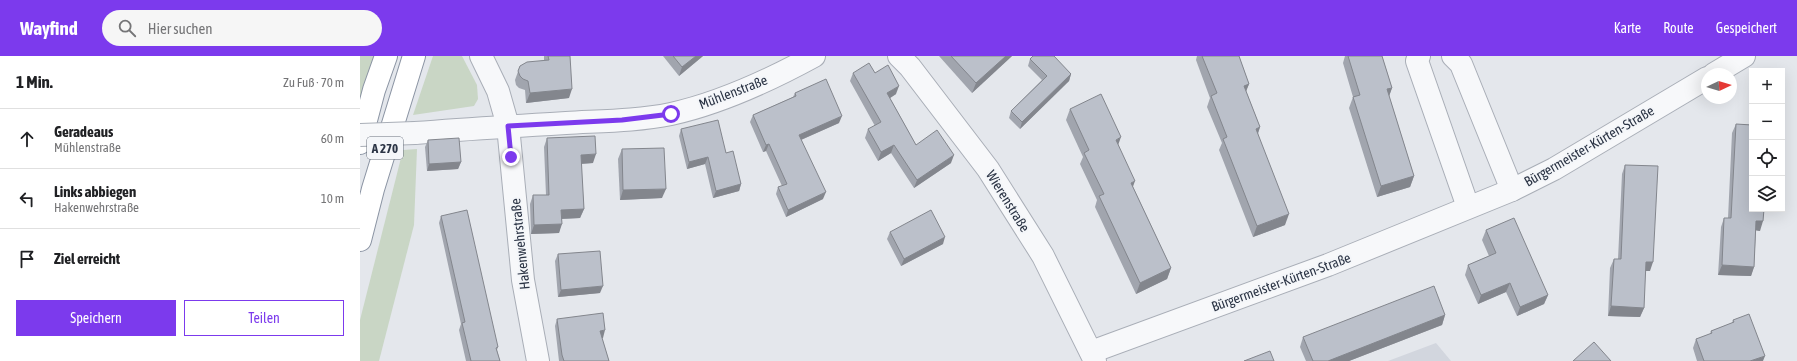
<!DOCTYPE html>
<html lang="de">
<meta charset="utf-8">
<style>
body{margin:0;font-family:"Asap Condensed",sans-serif;background:#f6f6f6;color:#202124}
.controls{position:absolute;right:12px;top:12px;display:grid;overflow:hidden;border-radius:0px;box-shadow:0 4px 16px #0002}
.controls button{width:36px;height:36px;display:grid;place-items:center;padding:0;border:0;border-bottom:1px solid #e0e0e0;background:#fff;color:#202124;font:20px sans-serif}
.compass{position:absolute;left:1341px;top:12px;width:36px;height:36px;border-radius:50%;background:#fff;box-shadow:0 4px 16px #0002;rotate:86deg}
.stop{position:absolute;width:12px;height:12px;margin:-9px;border:3px solid #7c3aed;border-radius:50%;background:#fff}
.stop.end{background:#7c3aed;border-color:#fff;box-shadow:0 1px 4px #0008}
.list{margin:0;padding:0;list-style:none}
h2{display:flex;justify-content:space-between;align-items:center;height:52px;margin:0;padding:0 16px;font-size:17px}
h2 small{font-size:13px;font-weight:400;color:#757577}
.list li{display:grid;grid-template-columns:26px 1fr auto;gap:12px;align-items:center;box-sizing:border-box;height:60px;padding:0 16px;border-top:1px solid #e0e0e0}
.list b{display:block;font-size:15px;white-space:nowrap}
.list p{margin:0;font-size:13px;white-space:nowrap;color:#757577}
.list em{font-size:13px;font-style:normal;color:#757577}
.actions{display:flex;gap:8px;padding:12px 16px}
.actions a{flex:1;padding:9px 0;border:1px solid #7c3aed;border-radius:0px;text-align:center;font-size:14px;color:#7c3aed}
.actions .main{background:#7c3aed;color:#fff}
.icon{flex:none;width:22px;height:22px;fill:none;stroke:currentColor;stroke-width:2;stroke-linecap:round;stroke-linejoin:round}
.map{position:relative;flex:none;width:1437px;height:305px;overflow:hidden}
header{display:flex;align-items:center;gap:24px;box-sizing:border-box;height:56px;padding:0 20px;background:#7c3aed;color:#fff}
header strong{font-size:19px}
nav{display:flex;gap:22px;margin-inline-start:auto;font-size:14px}
.search{width:280px;height:36px;background:#f6f6f6;display:flex;align-items:center;gap:10px;box-sizing:border-box;padding:0 14px;border-radius:22px;color:#757577;font-size:15px}
main{display:flex}
aside{flex:1;background:#fff}
.map>svg:first-child{display:block}
.built{fill:#d2d6de}
.green{fill:#c9d6c5}
.lines{fill:none;stroke-linecap:round;stroke-linejoin:round}
.minor-casing{stroke:#a9aeb7;stroke-width:24}
.highway-casing{stroke:#8b94a3;stroke-width:24}
.minor{stroke:#f7f8fa;stroke-width:22}
.highway{stroke:#fff;stroke-width:22}
.minor-bridge-casing{stroke:#a9aeb7;stroke-width:24;stroke-linecap:butt}
.minor-bridge{stroke:#f7f8fa;stroke-width:22}
.wall{fill:#a1a5ae}
.shaded-wall{fill:#83868d}
.building{fill:#bbc0ca;stroke:#83868d}
.route{stroke:#7c3aed;stroke-width:5}
.labels{text-anchor:middle;dominant-baseline:central;stroke-width:4;stroke-linejoin:round;paint-order:stroke}
.shield{fill:#f4f6f9;stroke:#676e7b;stroke-width:1}
.shield-label{font-size:13px;font-weight:bold;fill:#2b3445}
.street-label{font-size:14px;fill:#2b3445;stroke:#f4f6f9}
</style>
<header>
<strong>Wayfind</strong>
<div class="search"><svg class="icon" aria-label="search" viewBox="0 0 24 24"><circle cx="10" cy="10" r="6"/><path d="M15 15l6 6"/></svg>Hier suchen</div>
<nav><a>Karte</a><a>Route</a><a>Gespeichert</a></nav>
</header>
<main>
<aside>
<h2>1 Min.<small>Zu Fuß · 70 m</small></h2>
<ul class="list">
<li><svg class="icon" aria-label="ahead" viewBox="0 0 24 24"><path d="M12 20V5M6 11l6-6 6 6"/></svg><div><b>Geradeaus</b><p>Mühlenstraße</p></div><em>60 m</em></li>
<li><svg class="icon" aria-label="left" viewBox="0 0 24 24"><path d="M17 20v-9H6M10 6l-5 5 5 5"/></svg><div><b>Links abbiegen</b><p>Hakenwehrstraße</p></div><em>10 m</em></li>
<li><svg class="icon" aria-label="arrive" viewBox="0 0 24 24"><path d="M6 21V4h12l-3 4 3 4H6"/></svg><div><b>Ziel erreicht</b></div></li>
</ul>
<div class="actions"><a class="main">Speichern</a><a>Teilen</a></div>
</aside>
<div class="map">
<svg width="1437" height="305" viewBox="0 0 1437 305">
<rect width="100%" height="100%" fill="#e4e7ec"/>
<polygon class="built" points="1076,287 1091,305 1028,305"/>
<g class="green">
<polygon points="0,0 14,0 0,45"/>
<polygon points="73,0 102,0 117,29 118,43 114,50 53,59"/>
<polygon points="57,93 54,169 19,305 0,305 0,264 43,94"/>
</g>
<g class="lines">
<g class="minor-casing">
<g id="minor">
<polyline points="121,0 138,35 148,70 163,224 178,305"/>
<polyline points="539,0 550,11 628,113 683,200 735,305"/>
<polyline points="1059,0 1057,5 1108,151"/>
<polyline points="1093,0 1101,8 1152,134"/>
<polyline points="1354,18 1384,0"/>
<path d="M55 77C105 73 155 70 206 67 241 65 277 65 311 58 361 47 410 24 454 0"/>
<polyline points="731,296 968,209 1152,134 1194,113 1347,22"/>
</g>
</g>
<g class="highway-casing">
<g id="highway">
<polyline points="0,87 14,34 26,0"/>
<polyline points="0,184 13,133 54,0"/>
</g>
</g>
<use href="#minor" class="minor"/>
<use href="#highway" class="highway"/>
<g class="minor-bridge-casing">
<polyline id="minor-bridge" points="0,79 55,77"/>
</g>
<use href="#minor-bridge" class="minor-bridge"/>
</g>
<g class="wall">
<polygon points="184,0 210,0 209,42 166,47 165,34 159,32 156,29 155,24 160,10 184,4"/>
<polygon points="303,0 343,0 319,20"/>
<polygon points="579,0 652,0 612,37"/>
<polygon points="837,0 879,0 889,28 886,35 900,71 898,78 925,169 893,181 859,94 862,87 847,51 850,42 836,4"/>
<polygon points="985,0 1022,0 1032,32 1029,40 1054,120 1050,131 1017,141 989,52 993,41 983,7"/>
<polygon points="670,3 711,18 709,25 660,73 649,62 651,55 682,24 668,10"/>
<polygon points="493,17 515,17 536,38 530,42 556,89 591,107 554,132 531,97 518,105 505,82 508,73 515,70 490,25"/>
<polygon points="435,37 479,67 441,84 463,143 426,161 416,138 418,131 422,130 406,95 403,96 390,66 393,59 433,41"/>
<polygon points="710,53 758,89 773,131 811,212 807,223 776,238 735,151 737,144 720,108 723,101 706,64"/>
<polygon points="1376,68 1400,175 1396,174 1394,211 1391,220 1358,219 1361,171 1364,162 1368,162 1372,77"/>
<polygon points="321,73 366,97 381,128 379,135 353,142 345,108 327,113 319,80"/>
<polygon points="187,82 233,107 221,108 224,153 220,162 202,163 199,177 171,178 170,148 173,139 186,139 184,91"/>
<polygon points="68,84 101,106 98,113 67,115 65,91"/>
<polygon points="262,93 302,142 260,144 258,103"/>
<polygon points="1265,109 1290,215 1285,215 1284,252 1280,261 1248,260 1250,212 1254,203 1258,203 1262,118"/>
<polygon points="81,160 138,291 137,294 140,305 106,305 99,274 101,268 79,167"/>
<polygon points="1126,174 1188,239 1184,248 1157,260 1146,236 1118,248 1105,219 1108,209 1129,200 1122,184"/>
<polygon points="530,176 583,188 541,210 527,183"/>
<polygon points="198,198 240,237 198,241 195,205"/>
<polygon points="1085,259 1082,269 989,305 946,305 940,291 943,281"/>
<polygon points="197,263 243,282 242,282 249,305 199,305 195,270"/>
<polygon points="1373,264 1403,305 1337,305 1333,292 1336,283 1350,278 1351,275 1372,267"/>
</g>
<g class="shaded-wall">
<polygon points="336,0 343,0 319,20 322,11"/>
<polygon points="646,0 652,0 612,37 616,27"/>
<polygon points="711,18 709,25 660,73 662,66"/>
<polygon points="889,28 885,38 884,30"/>
<polygon points="539,30 536,38 524,46 527,37"/>
<polygon points="1032,32 1028,43 1027,33"/>
<polygon points="212,33 209,42 166,47 170,37"/>
<polygon points="482,60 479,67 436,86 439,79"/>
<polygon points="900,71 896,82 896,73"/>
<polygon points="761,81 757,92 756,84"/>
<polygon points="409,88 406,95 403,96 406,89"/>
<polygon points="534,89 531,97 518,105 521,96"/>
<polygon points="236,98 233,107 218,108 221,99"/>
<polygon points="594,99 591,107 554,132 557,124"/>
<polygon points="348,101 345,108 327,113 329,106"/>
<polygon points="101,106 98,113 67,115 69,108"/>
<polygon points="1054,120 1050,131 1017,141 1021,130"/>
<polygon points="775,125 771,136 771,127"/>
<polygon points="381,128 379,135 353,142 356,135"/>
<polygon points="306,133 302,142 260,144 263,134"/>
<polygon points="466,136 463,143 426,161 428,154"/>
<polygon points="224,153 220,162 198,163 201,154"/>
<polygon points="929,158 925,169 893,181 897,170"/>
<polygon points="1396,165 1403,165 1400,175 1393,174"/>
<polygon points="202,168 199,177 171,178 174,169"/>
<polygon points="585,181 583,188 541,210 544,203"/>
<polygon points="1286,206 1293,206 1290,215 1283,215"/>
<polygon points="1362,209 1394,211 1391,220 1358,219"/>
<polygon points="811,212 807,223 776,238 780,227"/>
<polygon points="1150,227 1146,236 1118,248 1121,239"/>
<polygon points="243,230 240,237 198,241 201,234"/>
<polygon points="1188,239 1184,248 1157,260 1160,251"/>
<polygon points="1251,250 1284,252 1280,261 1248,260"/>
<polygon points="1085,259 1082,269 989,305 968,305"/>
<polygon points="245,274 243,282 238,282 240,275"/>
<polygon points="1405,300 1403,305 1390,305"/>
</g>
<g class="building">
<polygon points="188,0 210,0 212,33 170,37 168,25 163,23 160,20 158,15 160,10 167,6 189,4"/>
<polygon points="313,0 336,0 322,11"/>
<polygon points="591,0 646,0 616,27"/>
<polygon points="673,0 694,0 711,18 662,66 651,55 687,20 670,3"/>
<polygon points="842,0 879,0 889,28 884,30 900,71 896,73 929,158 897,170 863,83 867,81 851,40 857,37"/>
<polygon points="988,0 1022,0 1032,32 1027,33 1054,120 1021,130 993,41 1000,39"/>
<polygon points="509,7 515,17 528,9 539,30 527,37 556,89 577,74 594,99 557,124 534,89 521,96 508,73 521,66 493,17"/>
<polygon points="466,23 482,60 439,79 466,136 428,154 418,131 427,128 409,88 406,89 393,59 436,40 435,37"/>
<polygon points="741,38 761,81 756,84 775,125 771,127 811,212 780,227 739,140 744,138 724,97 729,94 710,53"/>
<polygon points="358,64 366,97 373,95 381,128 356,135 348,101 329,106 321,73"/>
<polygon points="1376,68 1392,69 1392,153 1404,153 1403,165 1396,165 1394,211 1362,209 1364,162 1371,162"/>
<polygon points="235,80 236,98 221,99 224,153 201,154 202,168 174,169 173,139 189,139 187,82"/>
<polygon points="99,82 101,106 69,108 68,84"/>
<polygon points="304,92 306,133 263,134 262,93"/>
<polygon points="1265,109 1298,110 1293,206 1286,206 1284,252 1251,250 1254,203 1261,203"/>
<polygon points="107,154 138,291 136,292 140,305 111,305 102,267 105,266 81,160"/>
<polygon points="571,154 585,181 544,203 530,176"/>
<polygon points="1154,162 1188,239 1160,251 1150,227 1121,239 1108,209 1136,197 1126,174"/>
<polygon points="240,195 243,230 201,234 198,198"/>
<polygon points="1074,230 1085,259 968,305 953,305 943,281"/>
<polygon points="243,257 245,274 240,275 249,305 204,305 202,299 197,263"/>
<polygon points="1389,258 1405,300 1390,305 1344,305 1336,283 1352,277 1351,275 1374,266 1373,264"/>
<polygon points="1234,286 1251,305 1213,305"/>
<polygon points="910,295 914,305 884,305"/>
</g>
<g class="lines">
<polyline class="route" points="151,101 148,70 262,64 311,58"/>
</g>
<g class="labels">
<rect class="shield" x="7" y="81" width="36" height="22" rx="3"/>
<g class="shield-label">
<text x="25" y="92">A 270</text>
</g>
<g class="street-label">
<text transform="translate(373 36) rotate(-21)">Mühlenstraße</text>
<text transform="translate(1229 90) rotate(-30)">Bürgermeister-Kürten-Straße</text>
<text transform="translate(648 145) rotate(58)">Wierenstraße</text>
<text transform="translate(160 188) rotate(-96)">Hakenwehrstraße</text>
<text transform="translate(921 226) rotate(-20)">Bürgermeister-Kürten-Straße</text>
</g>
</g>
</svg>
<div class="controls">
<button>+</button>
<button>−</button>
<button><svg class="icon" aria-label="locate" viewBox="0 0 24 24"><circle cx="12" cy="12" r="6"/><path d="M12 2v4M12 18v4M2 12h4M18 12h4"/></svg></button>
<button><svg class="icon" aria-label="layers" viewBox="0 0 24 24"><path d="M12 4l9 5-9 5-9-5zM3 14l9 5 9-5"/></svg></button>
</div>
<svg class="compass" viewBox="-18 -18 36 36"><path d="M0-13l5 13h-10z" fill="#e53935"/><path d="M0 13l5-13h-10z" fill="#757577"/></svg>
<div class="stop" style="left:311px;top:58px"></div>
<div class="stop end" style="left:151px;top:101px"></div>
</div>
</main>
